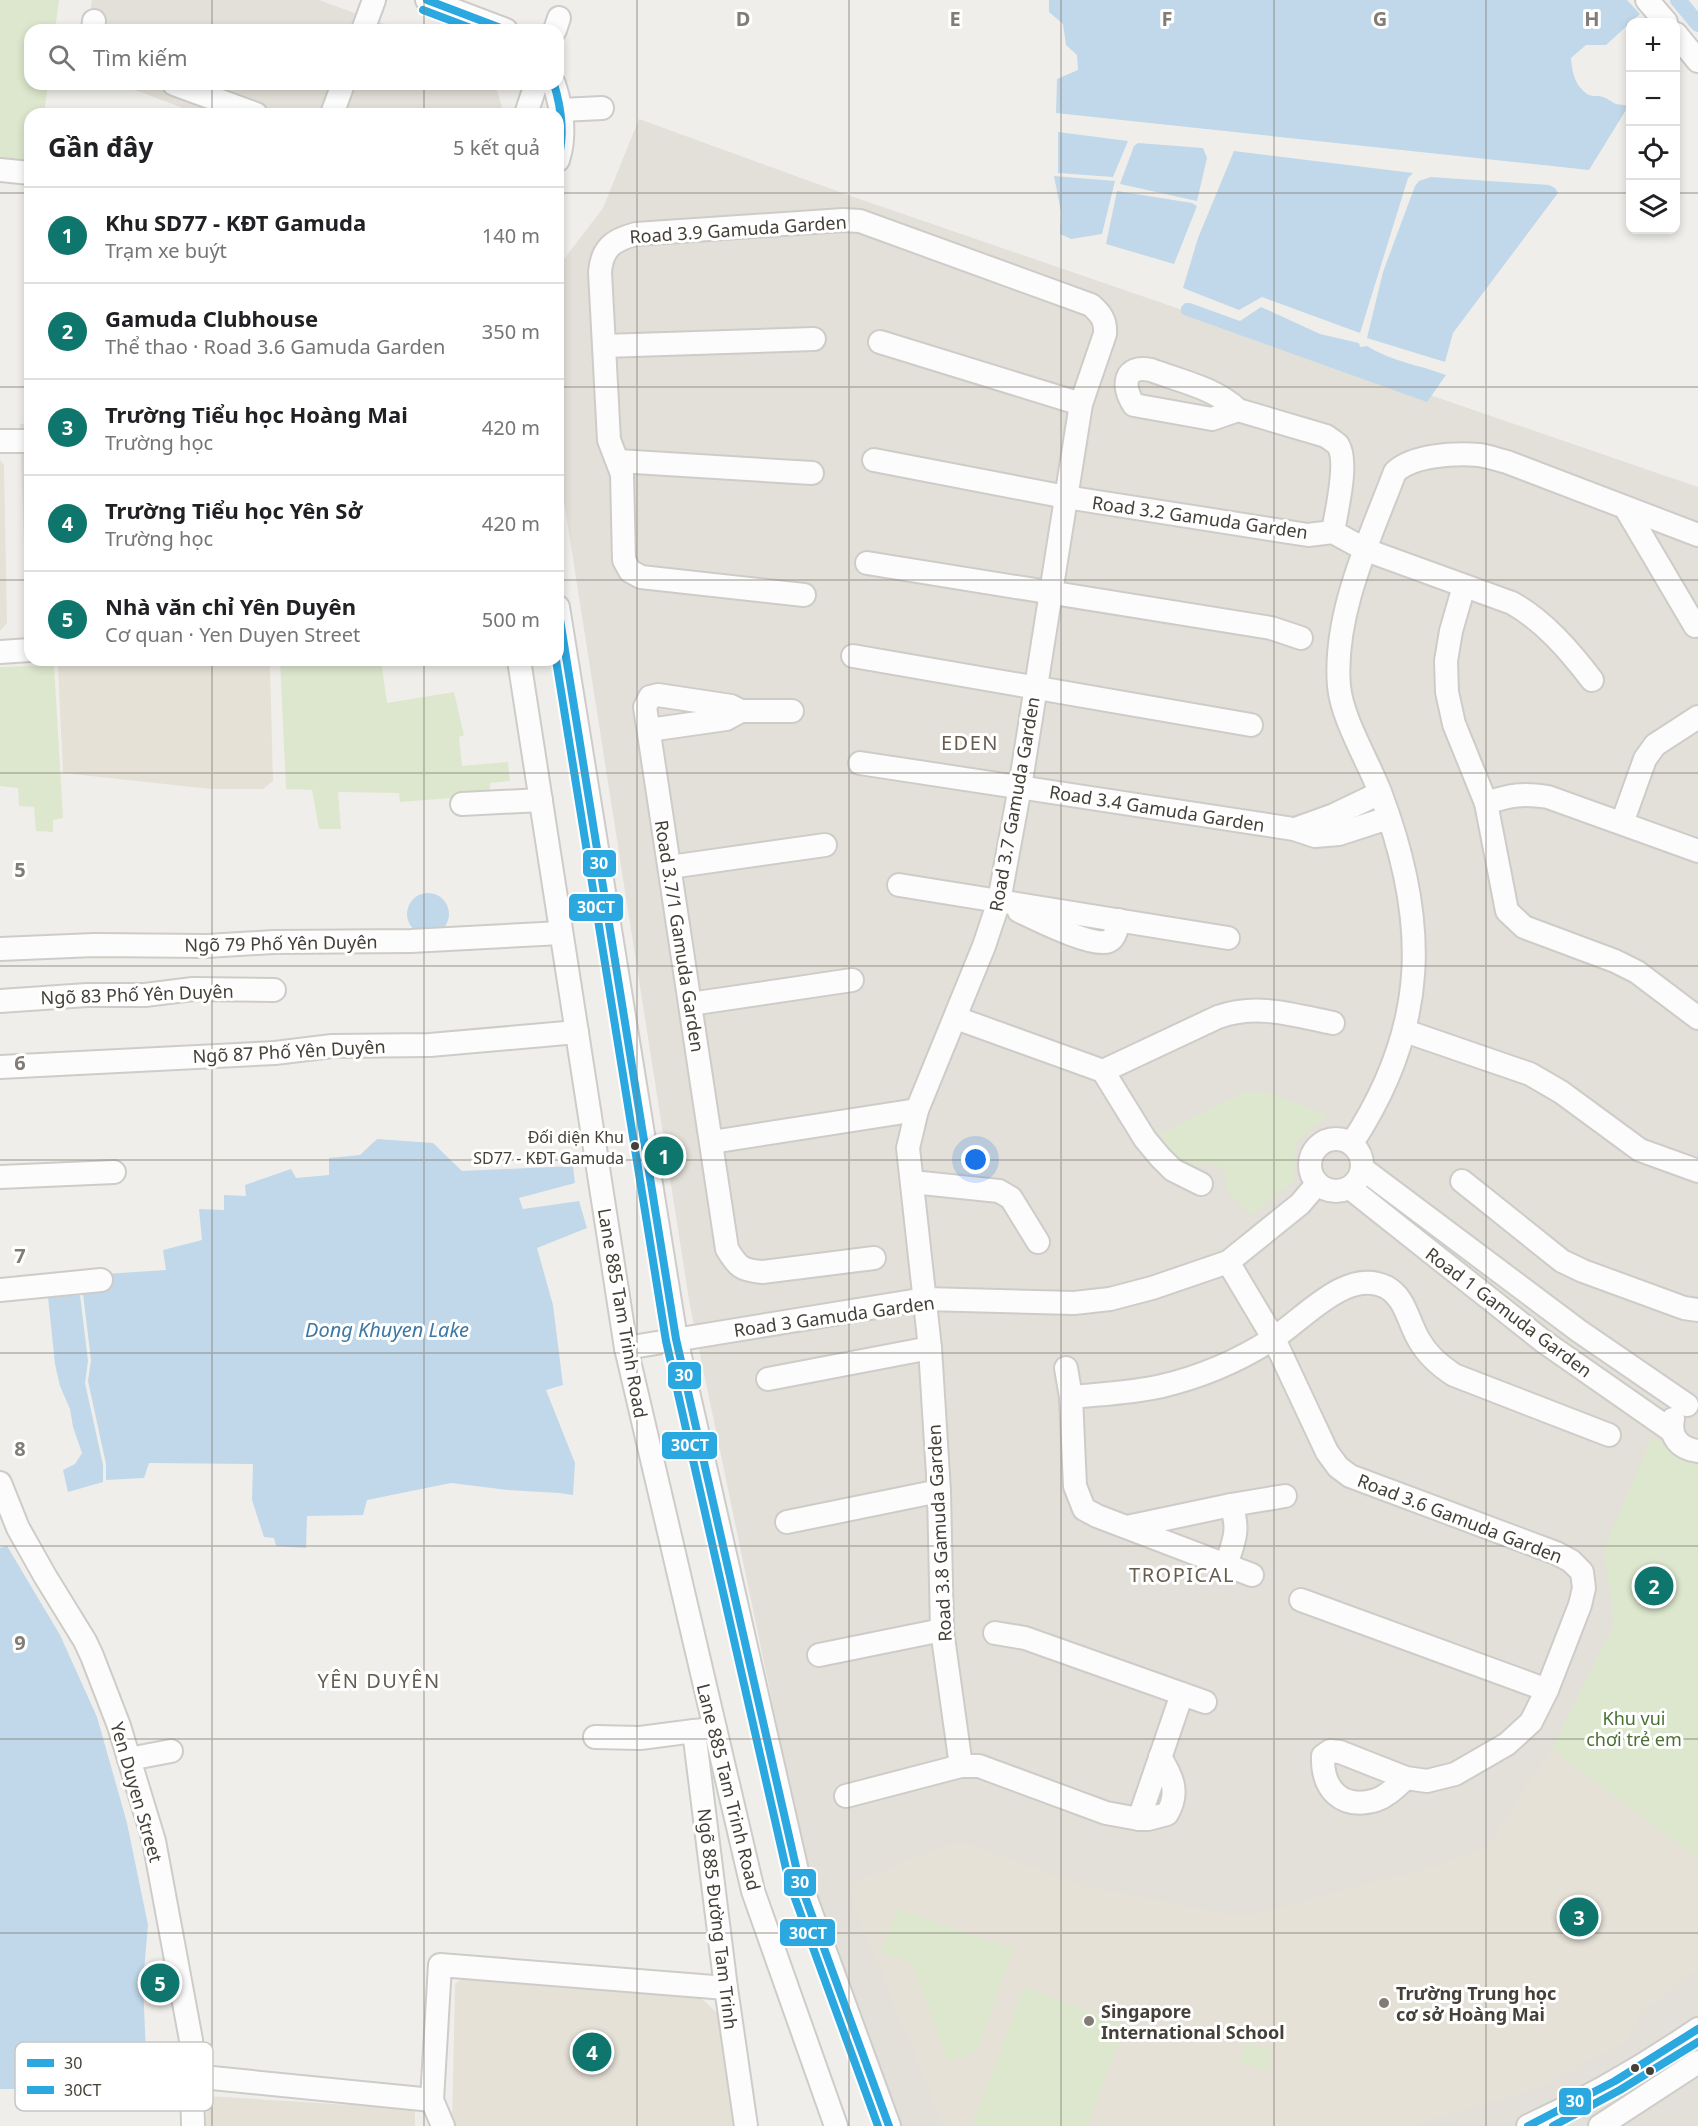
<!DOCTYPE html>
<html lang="vi">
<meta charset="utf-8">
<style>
body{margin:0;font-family:"Noto Sans",sans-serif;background:#f2f2f2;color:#202124}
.controls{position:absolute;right:18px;top:18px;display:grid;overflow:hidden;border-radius:12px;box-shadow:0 3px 9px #0003}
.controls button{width:54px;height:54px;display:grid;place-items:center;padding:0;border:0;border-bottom:2px solid #e0e0e0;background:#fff;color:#202124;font:30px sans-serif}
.you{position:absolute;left:976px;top:1160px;width:21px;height:21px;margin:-15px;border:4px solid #fff;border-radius:50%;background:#1a73e8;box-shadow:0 0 0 9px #1a73e833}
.badge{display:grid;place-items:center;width:39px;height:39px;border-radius:50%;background:#0f766e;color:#fff;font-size:20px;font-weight:700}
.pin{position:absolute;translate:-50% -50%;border:3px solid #fff;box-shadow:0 2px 6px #0006}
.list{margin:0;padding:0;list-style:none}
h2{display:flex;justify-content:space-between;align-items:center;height:78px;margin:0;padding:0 24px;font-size:26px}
h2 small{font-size:20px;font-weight:400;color:#757577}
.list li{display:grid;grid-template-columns:39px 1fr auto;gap:18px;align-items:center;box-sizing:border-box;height:96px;padding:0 24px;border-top:2px solid #e0e0e0}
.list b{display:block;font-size:22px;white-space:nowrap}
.list p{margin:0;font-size:20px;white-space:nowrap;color:#757577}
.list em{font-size:20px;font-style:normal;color:#757577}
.icon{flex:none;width:33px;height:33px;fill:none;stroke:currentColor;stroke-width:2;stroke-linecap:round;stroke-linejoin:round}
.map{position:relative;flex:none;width:1698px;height:2126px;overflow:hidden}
.search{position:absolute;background:#fff;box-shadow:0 3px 9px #0003;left:24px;top:24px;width:540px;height:66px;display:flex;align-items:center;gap:15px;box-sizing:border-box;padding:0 21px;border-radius:18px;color:#757577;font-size:22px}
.panel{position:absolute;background:#fff;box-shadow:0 3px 9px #0003;left:24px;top:108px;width:540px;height:558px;border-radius:18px}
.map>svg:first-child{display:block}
.residential{fill:#e3e0d9}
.education{fill:#e5e1d7}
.green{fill:#dde7cd}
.water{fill:#c0d8e9}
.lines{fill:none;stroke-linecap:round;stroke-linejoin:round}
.canal{stroke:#c0d8e9;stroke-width:16}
.minor-casing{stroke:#ceccc8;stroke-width:26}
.minor{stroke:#fdfcfc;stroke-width:22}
.bus-1-casing{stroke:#fff;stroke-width:12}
.bus-2-casing{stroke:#fff;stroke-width:12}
.bus-1{stroke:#2ca8e1;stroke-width:8}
.bus-2{stroke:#2ca8e1;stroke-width:8}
.grid{fill:none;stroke:#817d76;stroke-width:1.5;stroke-opacity:0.55}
.bus-dot{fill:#454038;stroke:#fff;stroke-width:2}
.poi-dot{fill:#817d76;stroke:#fff;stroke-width:2}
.labels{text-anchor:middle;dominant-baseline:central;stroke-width:6;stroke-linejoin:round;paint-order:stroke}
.bus-label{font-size:16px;fill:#454038;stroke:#fff;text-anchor:end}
.street-label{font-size:18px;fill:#454038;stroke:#fff}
.park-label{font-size:18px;fill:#497032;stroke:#fff}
.poi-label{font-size:18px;font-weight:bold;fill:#454038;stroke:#fff;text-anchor:start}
.neighbourhood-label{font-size:20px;letter-spacing:1.5px;fill:#665d50;stroke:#fff}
.water-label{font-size:20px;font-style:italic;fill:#3d78a4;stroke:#fff}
.key{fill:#fff;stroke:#c7c6c3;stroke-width:1.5}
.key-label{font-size:16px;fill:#454038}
.grid-label{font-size:20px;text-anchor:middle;font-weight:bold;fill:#817d76;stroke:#fff;stroke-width:6;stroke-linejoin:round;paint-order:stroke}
.line-badge{stroke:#fff;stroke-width:2}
.badge-label{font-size:16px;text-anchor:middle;font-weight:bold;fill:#fff}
</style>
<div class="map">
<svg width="1698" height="2126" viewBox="0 0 1698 2126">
<rect width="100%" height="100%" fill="#f0eeea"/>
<g class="residential">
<polygon points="92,0 319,0 401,30 88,30"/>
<polygon points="119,84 495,84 504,114 199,114"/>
<polygon points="639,119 848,195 1698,487 1698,2126 898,2126 811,1889 690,1306 558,463 558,267 603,208"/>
<polygon points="30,423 30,660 86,660 28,663 20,424"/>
</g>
<g class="education">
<polygon points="0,460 4,465 7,623 0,631"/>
<polygon points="86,660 264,660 270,666 273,781 263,789 211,789 63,773 58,666 63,661"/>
<polygon points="1552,1749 1698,1858 1698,1967 1641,2013 1626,2042 1535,2089 1408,2126 944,2126 846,1885 959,1841 1083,1886 1243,1917 1438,1866 1487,1847"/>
<polygon points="469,1973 701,1998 726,2021 743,2126 452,2126 455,1984"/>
<polygon points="207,2096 415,2109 415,2126 206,2126"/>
</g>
<g class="green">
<polygon points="0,0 59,0 55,30 30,30 30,84 48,84 44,114 30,114 30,168 0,165"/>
<polygon points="280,660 381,660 387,703 454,692 464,735 459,737 462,766 508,762 510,781 490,783 490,795 400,802 399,793 338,792 341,829 319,829 312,790 286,789"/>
<polygon points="54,665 63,818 53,820 53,832 36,831 34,807 19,806 18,788 0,786 0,667"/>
<polygon points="1246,1092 1272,1094 1328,1115 1295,1143 1294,1180 1252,1215 1227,1191 1225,1172 1216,1164 1178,1165 1161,1133"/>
<polygon points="1652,1437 1698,1458 1698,1858 1552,1749 1614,1624 1604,1548"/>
<polygon points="897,1909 1013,1949 977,2051 948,2062 912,1963 881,1952"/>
<polygon points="1024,1987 1125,2025 1087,2126 972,2126"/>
<polygon points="1246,2043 1273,2051 1267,2071 1240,2063"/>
</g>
<g class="water">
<path d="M1049 0H1627L1640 14 1606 45H1586L1571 58C1572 72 1575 87 1589 95 1594 97 1599 95 1603 97 1617 103 1611 105 1629 105L1589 170 1056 113 1057 79 1078 70 1077 55 1066 45 1063 24 1049 12Z"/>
<polygon points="1058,132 1128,141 1113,177 1058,173"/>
<polygon points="1138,143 1203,148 1207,158 1197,201 1120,184 1134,146"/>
<polygon points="1234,151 1413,173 1408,178 1360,333 1262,297 1239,310 1183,288 1198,238"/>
<polygon points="1054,176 1115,181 1102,234 1071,239 1060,234 1061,212"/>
<polygon points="1431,177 1549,185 1555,188 1558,193 1453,333 1445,362 1367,338 1383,272 1415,186 1419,181"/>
<polygon points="1117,191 1192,203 1197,206 1174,264 1106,244"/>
<path d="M1185 303H1190L1240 321 1261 307 1320 334 1359 343 1360 347 1367 346C1391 361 1419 365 1446 375L1427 402 1184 315 1181 313V307Z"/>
<circle cx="428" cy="914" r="21"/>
<polygon points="377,1139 433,1143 462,1171 573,1166 575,1183 519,1198 523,1209 579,1201 587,1228 537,1248 553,1305 563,1385 546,1390 575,1463 573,1495 559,1493 508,1490 451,1483 367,1500 363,1515 307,1516 306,1548 276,1546 274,1538 264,1537 252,1500 253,1464 149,1463 144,1478 106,1480 106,1464 88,1381 91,1360 83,1294 98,1291 105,1274 166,1270 163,1250 202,1240 199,1209 224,1210 224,1195 246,1196 245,1185 291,1169 296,1178 329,1175 329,1158 360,1155"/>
<polygon points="80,1295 88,1361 85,1383 103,1465 103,1482 68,1492 63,1470 75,1464 82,1453 73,1427 70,1409 60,1386 55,1364 48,1297"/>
<polygon points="7,1546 60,1635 97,1717 127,1823 148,1925 143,1983 146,2055 50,2070 51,2089 0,2089 0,1548"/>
</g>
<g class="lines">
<polyline class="canal" points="1678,0 1698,24"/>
<g class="minor-casing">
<g id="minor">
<polyline points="427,0 506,30"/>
<polyline points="1647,0 1666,22"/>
<polyline points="93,30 94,21"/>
<polyline points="363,30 374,0"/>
<polyline points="555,30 559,18"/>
<polyline points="1676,34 1698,61"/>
<polyline points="174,84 256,114"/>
<path d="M554 84C562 108 566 135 558 160"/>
<polyline points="561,110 602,108"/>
<polyline points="332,114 343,84"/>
<polyline points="526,114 536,84"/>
<polyline points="0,170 30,173"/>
<polyline points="880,342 1081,404"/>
<polyline points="604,346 814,339"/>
<path d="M1238 410 1212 419 1134 405C1121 386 1124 364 1151 370 1180 381 1215 388 1238 410L1326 436C1330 439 1335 442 1338 445 1349 462 1336 512 1333 532"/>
<polyline points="0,441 30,441"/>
<path d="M874 460 1066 497 1308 535 1333 532 1366 550 1512 603C1544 621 1569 650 1592 680"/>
<polyline points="618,461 812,473"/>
<polyline points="1626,509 1695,626"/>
<polyline points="867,563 1271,628 1301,638"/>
<polyline points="1464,586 1451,631 1446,661 1447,692 1454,724 1486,803 1507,911 1524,927 1615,961 1637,972 1698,1018"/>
<path d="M804 595 641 577 630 571 624 560 622 474 609 440 600 272C602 248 613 240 636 234L843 220 860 221 1091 305C1101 314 1106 320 1105 334L1081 404 1020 787 999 901 984 946 917 1110 908 1148 930 1348 939 1491 942 1630 961 1766"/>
<polyline points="558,607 676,1339 799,1880 889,2126"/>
<polyline points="0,652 30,650"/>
<polyline points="853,656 1251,725"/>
<polyline points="519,660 626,1348 753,1891 836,2126"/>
<path d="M792 711H741L731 706 658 695 650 697 645 707 727 1249C738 1267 741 1270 762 1272L874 1258"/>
<polyline points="649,730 726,719 741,711"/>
<polyline points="860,763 1294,829 1315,836 1339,834 1388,818"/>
<path d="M1486 803C1511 795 1522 793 1548 797L1698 851"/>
<polyline points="462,804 541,800"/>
<polyline points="1622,823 1645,759 1655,745 1698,717"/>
<polyline points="1298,828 1334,815 1380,793"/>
<polyline points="670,867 825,845"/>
<polyline points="899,885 1228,938"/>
<path d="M1019 911C1034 918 1095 949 1109 941 1116 937 1117 928 1118 920"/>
<polyline points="0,949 94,945 207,946 273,942 411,941 561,933"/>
<polyline points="0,1001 87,995 145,995 193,989 274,990"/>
<polyline points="690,1004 852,980"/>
<polyline points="956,1018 1103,1071 1145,1139 1160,1157 1173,1170 1201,1184"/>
<polyline points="1405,1031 1530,1074 1561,1092 1640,1150 1698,1171"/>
<polyline points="0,1067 275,1053 332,1046 430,1045 577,1032"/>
<path d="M1103 1071 1218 1017C1258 1003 1293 1015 1333 1023"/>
<circle cx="1336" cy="1165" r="26"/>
<polyline points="712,1142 917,1110"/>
<path d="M1352 1143C1429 1026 1429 921 1380 792 1368 761 1342 719 1339 686 1333 614 1370 538 1395 472 1413 455 1454 453 1479 455 1488 456 1498 460 1507 462L1698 535"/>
<polyline points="1363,1169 1579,1331 1687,1405"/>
<polyline points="0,1177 114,1172"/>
<polyline points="1462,1181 1562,1261 1583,1271 1684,1308 1698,1310"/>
<polyline points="912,1182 999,1191 1011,1198 1038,1242"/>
<polyline points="1350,1188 1543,1341 1672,1431"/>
<path d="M1228 1262 1274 1339 1327 1452 1338 1467 1350 1476 1556 1553 1571 1561 1582 1572 1584 1588 1580 1605 1547 1690 1531 1722 1507 1744 1455 1774 1427 1781 1406 1778 1340 1752 1330 1751 1323 1756C1322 1790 1342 1810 1376 1800 1388 1796 1397 1786 1406 1778"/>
<polyline points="0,1290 101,1280"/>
<polyline points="626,1348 925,1299 1074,1303 1110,1299 1152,1288 1228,1262 1300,1204 1317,1184"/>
<polyline points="1066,1368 1071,1397 1075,1486 1084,1509 1097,1516 1252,1575"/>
<polyline points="768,1379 930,1348"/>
<path d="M1071 1397C1100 1394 1132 1393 1162 1386 1200 1377 1238 1361 1271 1340 1302 1321 1346 1267 1386 1287 1406 1298 1408 1322 1419 1340 1428 1356 1440 1366 1454 1375L1609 1435"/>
<path d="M1673 1419C1669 1437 1680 1449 1698 1451"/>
<polyline points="0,1483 18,1528 45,1576 85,1641 92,1656 119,1726 154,1841 191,2040 193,2126"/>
<polyline points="787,1522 939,1491"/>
<polyline points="1127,1527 1231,1505 1285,1496"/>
<path d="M1226 1565C1234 1541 1240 1530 1231 1505"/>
<polyline points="1301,1600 1547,1690"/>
<polyline points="995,1633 1025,1638 1205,1702"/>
<polyline points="819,1655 942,1630"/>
<polyline points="715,1729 694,1731 726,1988 746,2126"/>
<polyline points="595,1737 640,1738 694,1731"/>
<polyline points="129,1759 171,1751"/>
<path d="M846 1796 961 1766H979L1106 1813 1139 1819H1148L1167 1814C1180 1792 1172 1777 1160 1757"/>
<polyline points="1139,1819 1182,1694"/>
<polyline points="192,2076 432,2100"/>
<polyline points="443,2126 432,2100 440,1965 726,1988"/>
<path d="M1528 2126C1587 2099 1644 2066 1698 2029"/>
<polyline points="1600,2126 1698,2062"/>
</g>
</g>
<use href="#minor" class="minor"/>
<g class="bus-1-casing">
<g id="bus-1">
<polyline points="427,0 506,30"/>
<path d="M554 84C562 110 565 134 558 160"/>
<polyline points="558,607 676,1339 799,1880 889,2126"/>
<polyline points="1528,2126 1615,2081 1698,2029"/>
</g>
</g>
<g class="bus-2-casing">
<g id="bus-2">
<polyline points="423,10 476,30"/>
<polyline points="556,660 666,1341 789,1882 878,2126"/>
<polyline points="1553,2126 1620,2090 1698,2042"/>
</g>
</g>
<use href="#bus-1" class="bus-1"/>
<use href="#bus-2" class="bus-2"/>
</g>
<path class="grid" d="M212 0V30M424 0V30M637 0V2126M849 0V2126M1061 0V2126M1274 0V2126M1486 0V2126M212 84V114M424 84V114M0 193H30M558 193H1630M1676 193H1698M0 387H30M558 387H1698M0 580H30M558 580H1698M212 660V2126M424 660V2126M0 773H1698M0 966H1698M0 1160H1698M0 1353H1698M0 1546H1698M0 1739H1698M0 1933H1698"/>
<g class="bus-dot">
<circle cx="635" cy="1146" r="5"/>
<circle cx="1635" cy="2068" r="5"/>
<circle cx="1650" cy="2071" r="5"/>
</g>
<g class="poi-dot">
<circle cx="1384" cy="2003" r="6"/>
<circle cx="1089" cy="2021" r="6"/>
</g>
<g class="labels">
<g class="bus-label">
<text x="624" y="1137">Đối diện Khu<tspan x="624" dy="21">SD77 - KĐT Gamuda</tspan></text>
</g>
<g class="street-label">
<text transform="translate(738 229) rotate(-4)">Road 3.9 Gamuda Garden</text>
<text transform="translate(1200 517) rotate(8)">Road 3.2 Gamuda Garden</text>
<text transform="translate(1014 804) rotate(-80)">Road 3.7 Gamuda Garden</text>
<text transform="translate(1157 808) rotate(9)">Road 3.4 Gamuda Garden</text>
<text transform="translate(680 936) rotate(81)">Road 3.7/1 Gamuda Garden</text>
<text transform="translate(281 943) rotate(-1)">Ngõ 79 Phố Yên Duyên</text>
<text transform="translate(137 994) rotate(-2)">Ngõ 83 Phố Yên Duyên</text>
<text transform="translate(289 1051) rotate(-3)">Ngõ 87 Phố Yên Duyên</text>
<text transform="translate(1509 1312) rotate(37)">Road 1 Gamuda Garden</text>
<text transform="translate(623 1313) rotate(80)">Lane 885 Tam Trinh Road</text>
<text transform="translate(834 1316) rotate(-8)">Road 3 Gamuda Garden</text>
<text transform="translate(1460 1518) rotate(21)">Road 3.6 Gamuda Garden</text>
<text transform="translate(939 1533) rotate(-93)">Road 3.8 Gamuda Garden</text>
<text transform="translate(729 1787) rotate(76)">Lane 885 Tam Trinh Road</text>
<text transform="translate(137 1792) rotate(74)">Yen Duyen Street</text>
<text transform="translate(718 1919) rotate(83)">Ngõ 885 Đường Tam Trinh</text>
</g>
<g class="park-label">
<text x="1634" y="1718">Khu vui<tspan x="1634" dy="21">chơi trẻ em</tspan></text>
</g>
<g class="poi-label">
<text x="1396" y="1993">Trường Trung học<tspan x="1396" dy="21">cơ sở Hoàng Mai</tspan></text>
<text x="1101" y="2011">Singapore<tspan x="1101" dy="21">International School</tspan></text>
</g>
<g class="neighbourhood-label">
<text x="970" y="742">EDEN</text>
<text x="1182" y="1574">TROPICAL</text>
<text x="379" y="1680">YÊN DUYÊN</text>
</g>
<g class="water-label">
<text x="387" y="1329">Dong Khuyen Lake</text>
</g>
</g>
<rect x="15" y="2042" width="198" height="69" rx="9" class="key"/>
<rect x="27" y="2059" width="27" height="8" fill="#2ca8e1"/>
<rect x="27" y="2086" width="27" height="8" fill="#2ca8e1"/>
<g class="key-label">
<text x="64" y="2069">30</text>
<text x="64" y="2096">30CT</text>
</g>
<g class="grid-label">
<text x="743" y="26">D</text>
<text x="955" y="26">E</text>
<text x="1167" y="26">F</text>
<text x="1380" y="26">G</text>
<text x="1592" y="26">H</text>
<text x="20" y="877">5</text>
<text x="20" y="1070">6</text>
<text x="20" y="1263">7</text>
<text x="20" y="1456">8</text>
<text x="20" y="1650">9</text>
</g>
<g class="line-badge">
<rect x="582" y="849" width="35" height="29" rx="6" fill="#2ca8e1"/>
<rect x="568" y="893" width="56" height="29" rx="6" fill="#2ca8e1"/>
<rect x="667" y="1361" width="35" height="29" rx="6" fill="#2ca8e1"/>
<rect x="661" y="1431" width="57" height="29" rx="6" fill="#2ca8e1"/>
<rect x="783" y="1868" width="34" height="29" rx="6" fill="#2ca8e1"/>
<rect x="779" y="1918" width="57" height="29" rx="6" fill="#2ca8e1"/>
<rect x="1558" y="2087" width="34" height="29" rx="6" fill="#2ca8e1"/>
</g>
<g class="badge-label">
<text x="599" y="869">30</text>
<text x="596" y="913">30CT</text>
<text x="684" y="1381">30</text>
<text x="690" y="1451">30CT</text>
<text x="800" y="1888">30</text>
<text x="808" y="1939">30CT</text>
<text x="1575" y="2107">30</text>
</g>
</svg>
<div class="controls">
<button>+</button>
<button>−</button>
<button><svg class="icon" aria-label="locate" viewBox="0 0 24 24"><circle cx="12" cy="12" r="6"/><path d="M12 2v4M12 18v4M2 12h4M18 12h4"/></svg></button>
<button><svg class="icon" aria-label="layers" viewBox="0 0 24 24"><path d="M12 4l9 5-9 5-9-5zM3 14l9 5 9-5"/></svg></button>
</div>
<div class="you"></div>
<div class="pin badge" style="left:664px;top:1156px">1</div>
<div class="pin badge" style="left:1654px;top:1586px">2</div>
<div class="pin badge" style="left:1579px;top:1917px">3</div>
<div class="pin badge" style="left:592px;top:2052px">4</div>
<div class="pin badge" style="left:160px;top:1983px">5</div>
<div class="search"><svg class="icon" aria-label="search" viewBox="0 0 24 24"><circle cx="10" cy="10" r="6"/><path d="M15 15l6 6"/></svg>Tìm kiếm</div>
<section class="panel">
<h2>Gần đây<small>5 kết quả</small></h2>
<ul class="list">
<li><span class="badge">1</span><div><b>Khu SD77 - KĐT Gamuda</b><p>Trạm xe buýt</p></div><em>140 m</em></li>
<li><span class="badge">2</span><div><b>Gamuda Clubhouse</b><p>Thể thao · Road 3.6 Gamuda Garden</p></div><em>350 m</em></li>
<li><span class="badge">3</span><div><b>Trường Tiểu học Hoàng Mai</b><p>Trường học</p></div><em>420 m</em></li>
<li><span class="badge">4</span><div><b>Trường Tiểu học Yên Sở</b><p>Trường học</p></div><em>420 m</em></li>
<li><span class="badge">5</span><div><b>Nhà văn chỉ Yên Duyên</b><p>Cơ quan · Yen Duyen Street</p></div><em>500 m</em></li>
</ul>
</section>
</div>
